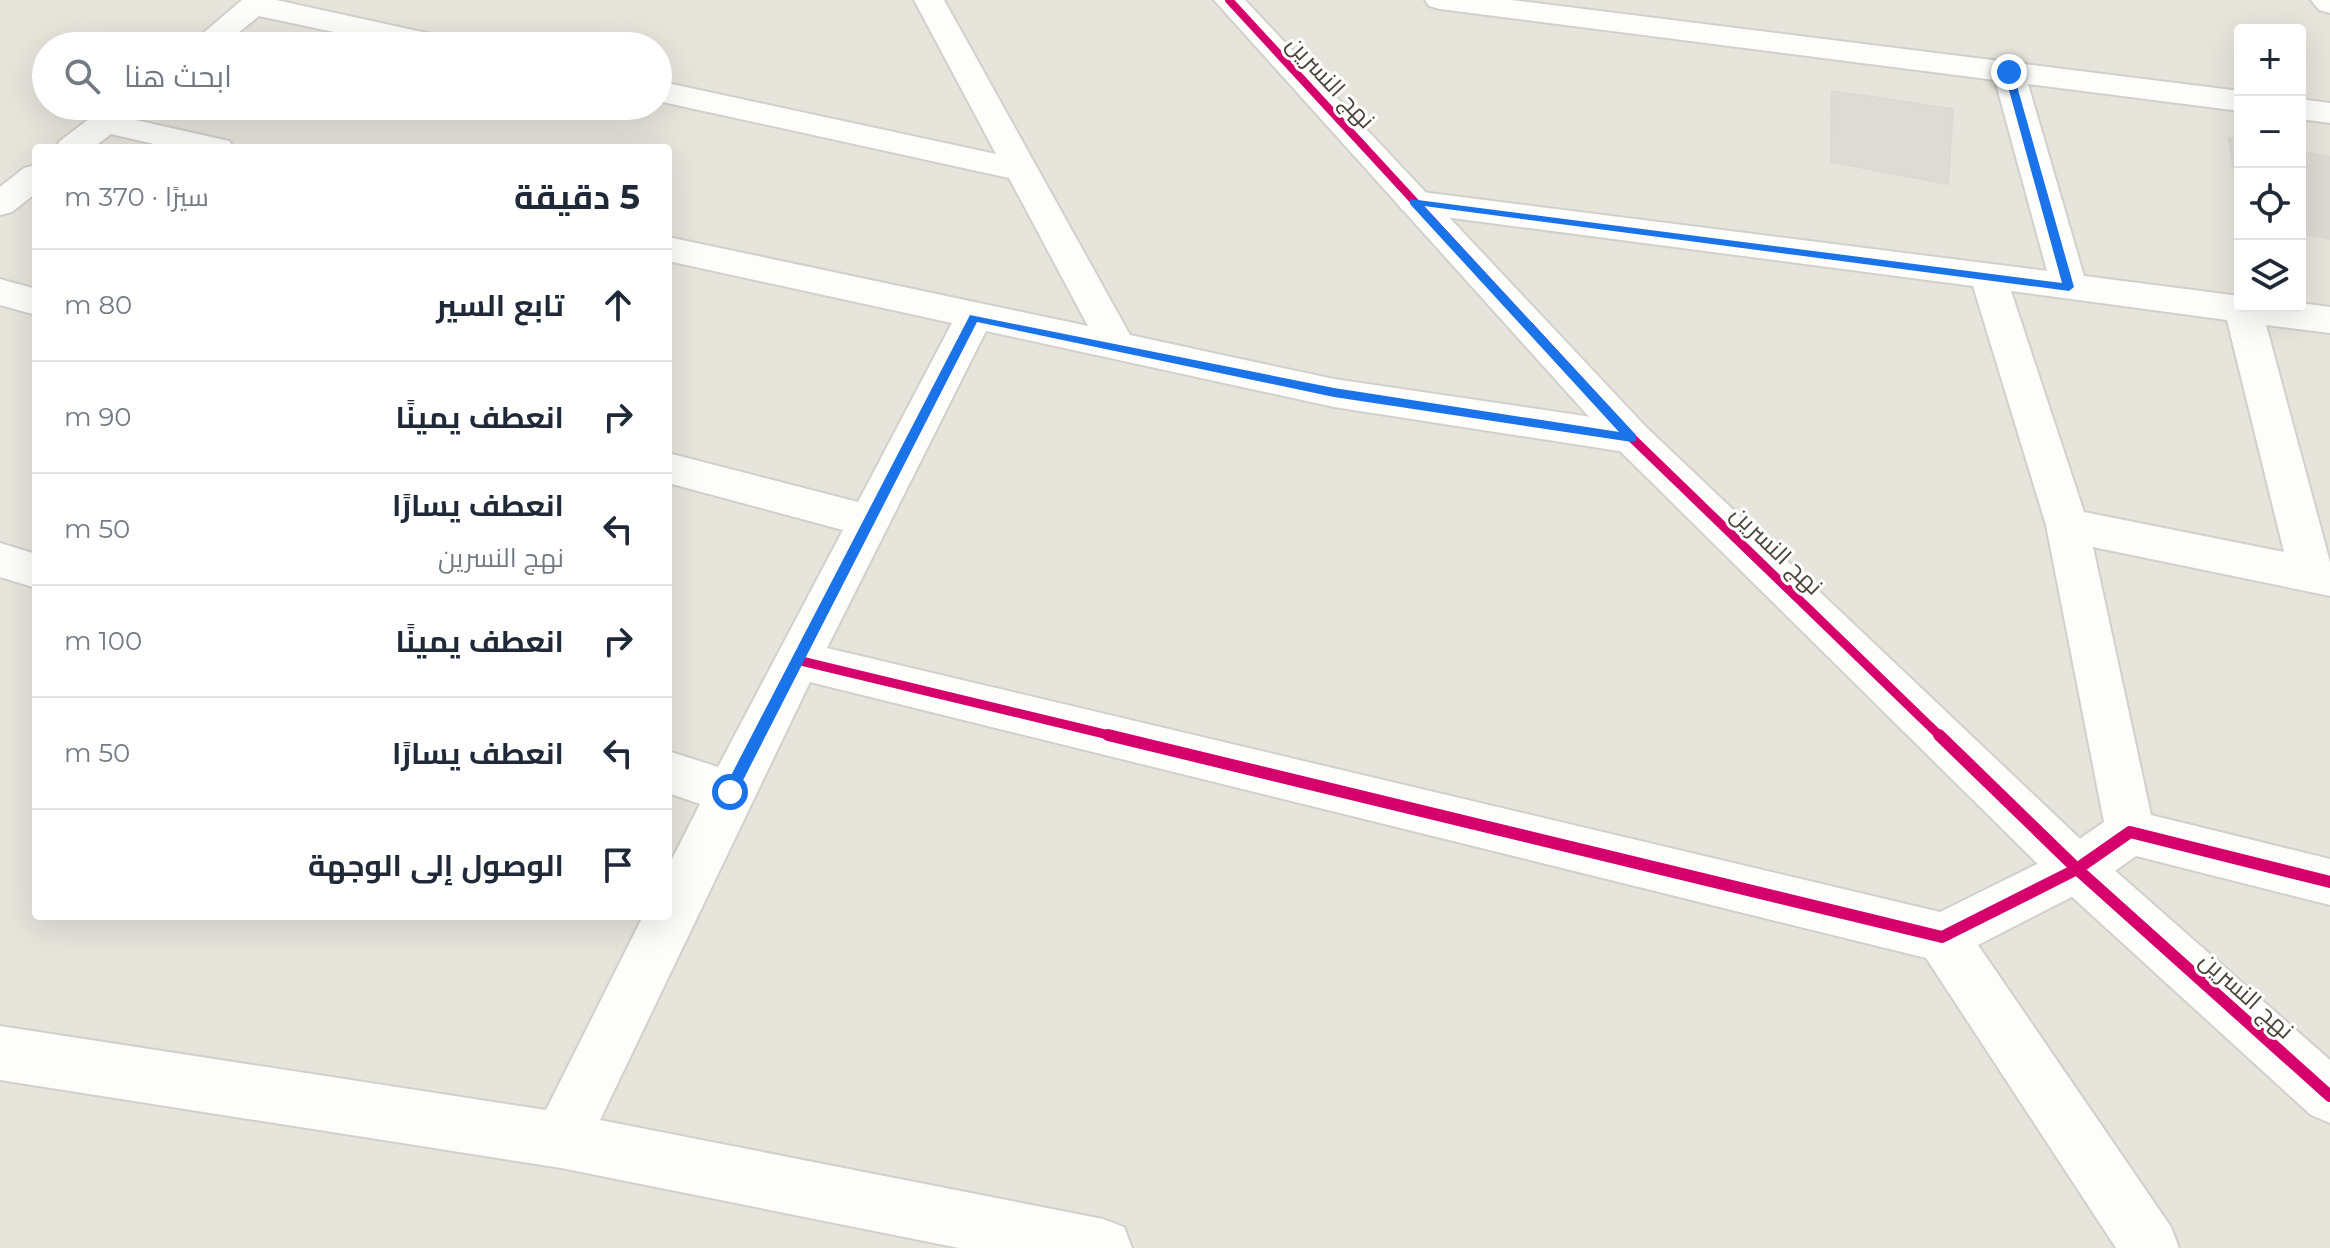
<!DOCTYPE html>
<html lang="ar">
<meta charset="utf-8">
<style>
body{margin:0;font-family:Montserrat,Cairo,sans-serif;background:#f6f6f7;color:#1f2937;direction:rtl}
.controls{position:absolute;right:24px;top:24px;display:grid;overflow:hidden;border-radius:8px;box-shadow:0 8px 32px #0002}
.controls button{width:72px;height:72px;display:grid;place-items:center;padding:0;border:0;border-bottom:2px solid #e0e1e3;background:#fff;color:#1f2937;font:40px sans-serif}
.stop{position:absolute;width:24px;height:24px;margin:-18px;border:6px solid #1a73e8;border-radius:50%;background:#fff}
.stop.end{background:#1a73e8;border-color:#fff;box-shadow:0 2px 8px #0008}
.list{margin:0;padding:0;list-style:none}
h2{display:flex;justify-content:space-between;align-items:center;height:104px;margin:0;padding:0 32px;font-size:34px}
h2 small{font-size:26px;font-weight:400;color:#747a83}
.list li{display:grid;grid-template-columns:52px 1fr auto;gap:24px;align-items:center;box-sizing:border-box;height:112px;padding:0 32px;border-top:2px solid #e0e1e3}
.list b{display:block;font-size:30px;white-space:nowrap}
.list p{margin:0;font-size:26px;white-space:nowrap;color:#747a83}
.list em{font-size:26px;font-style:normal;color:#747a83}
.icon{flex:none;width:44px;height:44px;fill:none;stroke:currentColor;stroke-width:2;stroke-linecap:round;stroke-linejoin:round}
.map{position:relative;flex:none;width:2330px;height:1248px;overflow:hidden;direction:ltr}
.search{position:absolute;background:#fff;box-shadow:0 8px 32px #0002;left:32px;top:32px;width:640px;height:88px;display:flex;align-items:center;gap:20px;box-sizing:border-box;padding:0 28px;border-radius:44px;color:#747a83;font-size:30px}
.panel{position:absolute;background:#fff;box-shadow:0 8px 32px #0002;left:32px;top:144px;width:640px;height:776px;border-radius:8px;direction:rtl}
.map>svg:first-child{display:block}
.residential{fill:#e7e4dc;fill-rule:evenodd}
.building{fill:#dedbd6;stroke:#dcd9d4;stroke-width:2}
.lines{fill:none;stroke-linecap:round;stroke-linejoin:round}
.minor-casing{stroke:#d2d0cb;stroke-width:4}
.tertiary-casing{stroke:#d2d0cb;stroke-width:4}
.minor{fill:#fdfdfc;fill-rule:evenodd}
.tertiary{fill:#fdfdfc;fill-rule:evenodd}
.cycleway-far2-casing{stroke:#fff;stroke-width:12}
.cycleway-far1-casing{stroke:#fff;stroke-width:14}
.cycleway-casing{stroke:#fff;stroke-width:17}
.cycleway-far2{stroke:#d6006c;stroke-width:8}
.cycleway-far1{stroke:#d6006c;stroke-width:9}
.cycleway{stroke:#d6006c;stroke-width:12}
.route{fill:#1a73e8}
.labels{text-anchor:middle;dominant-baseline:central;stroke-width:6;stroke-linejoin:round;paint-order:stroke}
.street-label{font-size:24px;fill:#4b4439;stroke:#fff}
</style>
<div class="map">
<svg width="2330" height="1248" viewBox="0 0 2330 1248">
<rect width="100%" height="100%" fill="#f4f2ee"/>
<path class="residential" d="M0 0H2330V1248H0ZM2240 30H2300V306H2240ZM46 46H658V106H46ZM36 148H668V916H36Z"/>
<g class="building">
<polygon points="1832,91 1953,109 1948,184 1831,162"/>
<polygon points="2229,138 2240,140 2240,213"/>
<polygon points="2300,151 2330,157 2330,239 2300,233"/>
</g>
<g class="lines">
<g class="minor-casing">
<g id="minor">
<polygon points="242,0 276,0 454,39 458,46 399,46 259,16 222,46 188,46"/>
<path d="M914 0H944L1130 335 1334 379 1632 423 1646 427 1652 438 1646 449 1632 453 1334 407 986 331 827 648 1940 912 2059 853 2104 822 2046 525 1973 286 1414 213 1402 210 1397 202 1402 194 1414 191 2047 271 1995 80 1440 9 1429 6 1425 0H1511L2240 91V111L2028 84 2084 276 2240 296V306H2300V303L2330 307V333L2266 325 2330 562V596L2093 547 2151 815 2330 859V905L2136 856 2095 885 1978 945 2171 1227 2179 1248H2116L1926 958 810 682 600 1120 1103 1219 1124 1227 1132 1248H959L561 1168 0 1080V1026L546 1110 643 916H668V867L700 804 668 793V751L718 767 843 530 668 483V453L858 502 952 323 668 261V237L1088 326 1009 178 658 101V81L996 154ZM2011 291 2227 320 2284 552 2084 512Z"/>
<polygon points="2311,0 2330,0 2330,13 2319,10"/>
<polygon points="2300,99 2330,103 2330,123 2300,119"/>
<polygon points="106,106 143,106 131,119 229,141 234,148 171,148 111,134 93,148 55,148 60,141"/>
<polygon points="36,165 36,193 12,212 0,215 0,187 24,168"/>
<polygon points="0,279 36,289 36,315 0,305"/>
<polygon points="0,543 36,554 36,588 0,577"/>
</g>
</g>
<g class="tertiary-casing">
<polygon id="tertiary" points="1214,0 1245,0 1646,427 2095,853 2330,1060 2330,1123 2311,1115 2059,885 1618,449"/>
</g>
<use href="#minor" class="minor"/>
<use href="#tertiary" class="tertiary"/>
<g class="cycleway-far2-casing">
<polyline id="cycleway-far2" points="1229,0 1531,328"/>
</g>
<g class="cycleway-far1-casing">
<g id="cycleway-far1">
<polyline points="1529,326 1632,438 1941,737"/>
<polyline points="797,660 1117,737"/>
</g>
</g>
<g class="cycleway-casing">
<g id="cycleway">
<polyline points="1108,735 1942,937 2077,869 2130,832 2330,882"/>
<polyline points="1939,735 2077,869 2330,1096"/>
</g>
</g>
<use href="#cycleway-far2" class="cycleway-far2"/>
<use href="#cycleway-far1" class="cycleway-far1"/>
<use href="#cycleway" class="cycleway"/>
</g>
<polygon class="route" points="2009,69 2013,72 2074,287 2069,291 1424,206 1636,435 1636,441 1632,442 1334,397 977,322 735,796 725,796 725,787 970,315 1334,388 1619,432 1410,204 1410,199 2062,283 2004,72"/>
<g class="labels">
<g class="street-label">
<text transform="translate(1331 82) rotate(47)">نهج النسرين</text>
<text transform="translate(1777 550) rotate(44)">نهج النسرين</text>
<text transform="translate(2247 995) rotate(42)">نهج النسرين</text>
</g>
</g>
</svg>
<div class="controls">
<button>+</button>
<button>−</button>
<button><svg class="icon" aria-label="locate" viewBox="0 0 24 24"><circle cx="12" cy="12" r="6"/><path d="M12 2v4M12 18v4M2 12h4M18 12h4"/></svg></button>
<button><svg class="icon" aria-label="layers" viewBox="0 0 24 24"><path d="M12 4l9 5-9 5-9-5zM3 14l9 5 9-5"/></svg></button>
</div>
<div class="stop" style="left:730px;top:792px"></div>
<div class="stop end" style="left:2009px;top:72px"></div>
<div class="search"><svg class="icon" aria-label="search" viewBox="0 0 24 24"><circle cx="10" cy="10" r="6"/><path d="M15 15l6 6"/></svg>ابحث هنا</div>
<section class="panel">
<h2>5 دقيقة<small>سيرًا · 370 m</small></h2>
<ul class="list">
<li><svg class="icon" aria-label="ahead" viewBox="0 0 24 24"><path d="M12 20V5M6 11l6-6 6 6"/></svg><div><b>تابع السير</b></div><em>80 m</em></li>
<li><svg class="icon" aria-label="right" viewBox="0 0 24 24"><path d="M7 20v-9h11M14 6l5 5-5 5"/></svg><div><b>انعطف يمينًا</b></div><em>90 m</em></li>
<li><svg class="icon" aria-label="left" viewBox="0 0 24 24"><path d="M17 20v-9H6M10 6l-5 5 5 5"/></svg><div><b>انعطف يسارًا</b><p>نهج النسرين</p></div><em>50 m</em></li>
<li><svg class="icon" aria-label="right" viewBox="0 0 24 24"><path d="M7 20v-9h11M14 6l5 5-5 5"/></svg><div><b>انعطف يمينًا</b></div><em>100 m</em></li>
<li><svg class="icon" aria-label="left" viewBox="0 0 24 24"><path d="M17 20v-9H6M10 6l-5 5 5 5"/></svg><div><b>انعطف يسارًا</b></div><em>50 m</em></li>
<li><svg class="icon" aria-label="arrive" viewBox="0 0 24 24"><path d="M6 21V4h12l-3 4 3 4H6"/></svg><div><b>الوصول إلى الوجهة</b></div></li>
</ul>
</section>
</div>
